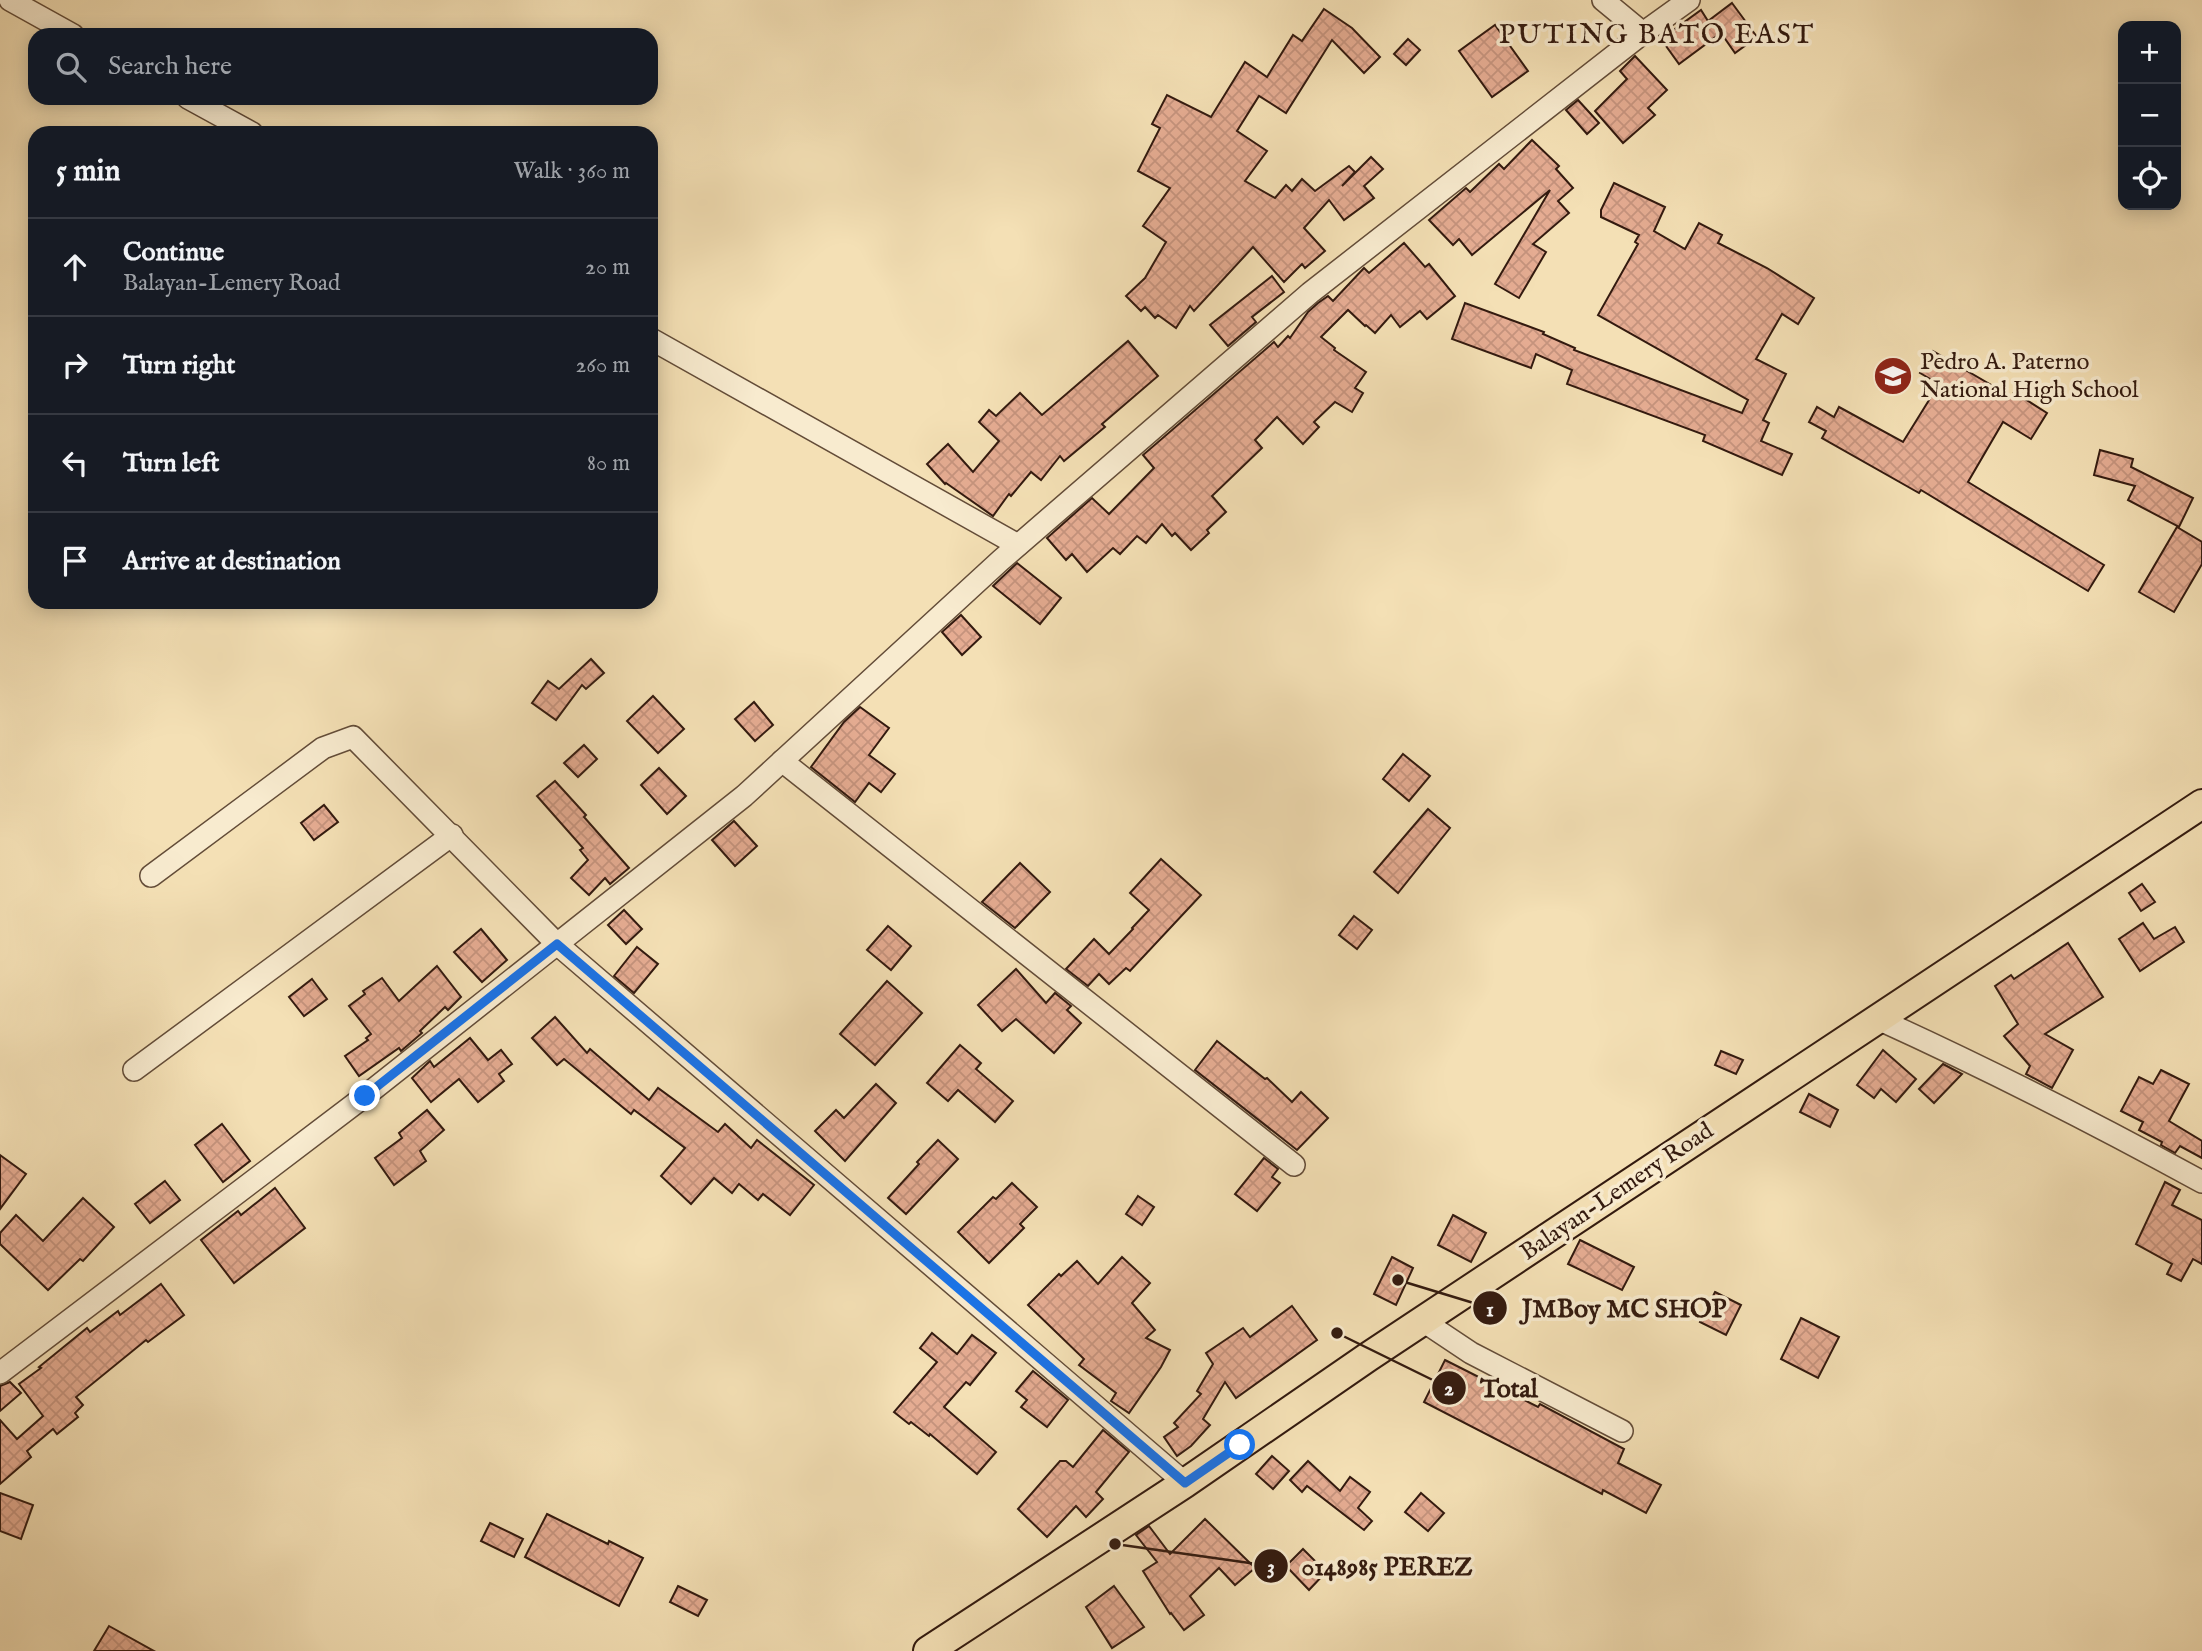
<!DOCTYPE html>
<meta charset="utf-8">
<style>
body{margin:0;font-family:"IM FELL English",serif;background:#20242c;color:#f1f3f6}
.controls{position:absolute;right:21px;top:21px;display:grid;overflow:hidden;border-radius:14px;box-shadow:0 4px 18px #0003}
.controls button{width:63px;height:63px;display:grid;place-items:center;padding:0;border:0;border-bottom:2px solid #363941;background:#171b24;color:#f1f3f6;font:35px sans-serif}
.stop{position:absolute;width:21px;height:21px;margin:-16px;border:5px solid #1a73e8;border-radius:50%;background:#fff}
.stop.end{background:#1a73e8;border-color:#fff;box-shadow:0 2px 7px #0008}
.list{margin:0;padding:0;list-style:none}
h2{display:flex;justify-content:space-between;align-items:center;height:91px;margin:0;padding:0 28px;font-size:30px}
h2 small{font-size:23px;font-weight:400;color:#9ea1a6}
.list li{display:grid;grid-template-columns:46px 1fr auto;gap:21px;align-items:center;box-sizing:border-box;height:98px;padding:0 28px;border-top:2px solid #363941}
.list b{display:block;font-size:26px;white-space:nowrap}
.list p{margin:0;font-size:23px;white-space:nowrap;color:#9ea1a6}
.list em{font-size:23px;font-style:normal;color:#9ea1a6}
.icon{flex:none;width:38px;height:38px;fill:none;stroke:currentColor;stroke-width:2;stroke-linecap:round;stroke-linejoin:round}
.map{position:relative;flex:none;width:2202px;height:1651px;overflow:hidden}
.search{position:absolute;background:#171b24;box-shadow:0 4px 18px #0003;left:28px;top:28px;width:630px;height:77px;display:flex;align-items:center;gap:18px;box-sizing:border-box;padding:0 24px;border-radius:21px;color:#9ea1a6;font-size:26px}
.panel{position:absolute;background:#171b24;box-shadow:0 4px 18px #0003;left:28px;top:126px;width:630px;height:483px;border-radius:21px}
.map>svg:first-child{display:block}
.building{fill:url(#building-cross-hatch);stroke:#331a0f;stroke-width:2}
.lines{fill:none;stroke-linecap:round;stroke-linejoin:round}
.minor-casing{stroke:#634c38;stroke-width:24}
.major-casing{stroke:#331a0f;stroke-width:32}
.minor{stroke:#f8ebcf;stroke-width:21}
.major{stroke:#f4e0b5;stroke-width:28}
.route{stroke:#1a73e8;stroke-width:9}
.labels{text-anchor:middle;dominant-baseline:central;stroke-width:7;stroke-linejoin:round;paint-order:stroke}
.poi-label{font-size:24px;fill:#331a0f;stroke:#f8ebcf;text-anchor:start}
.street-label{font-size:24px;fill:#331a0f;stroke:#f8ebcf}
.quarter-label{font-size:28px;letter-spacing:2px;fill:#331a0f;stroke:#f8ebcf}
.leader{fill:none;stroke:#331a0f;stroke-width:2.5}
.callout-dot{fill:#331a0f;stroke:#f8ebcf;stroke-width:2.5}
.mark-label{font-size:21px;text-anchor:middle;font-weight:bold;fill:#fff}
.callout-label{font-size:26px;text-anchor:middle;font-weight:bold;fill:#331a0f;stroke:#f8ebcf;stroke-width:7;stroke-linejoin:round;paint-order:stroke}
</style>
<div class="map">
<svg width="2202" height="1651" viewBox="0 0 2202 1651">
<defs>
<pattern id="building-cross-hatch" width="8" height="8" patternUnits="userSpaceOnUse" patternTransform="scale(1.75)"><rect width="8" height="8" fill="#e5ac92"/><path d="M0 0l8 8M0 8l8-8" fill="none" stroke="#c5937d"/></pattern>
</defs>
<rect width="100%" height="100%" fill="#f4e0b5"/>
<filter id="stains"><feTurbulence type="fractalNoise" baseFrequency=".00286" numOctaves="4"/><feColorMatrix values="0 0 0 0 .2 0 0 0 0 .09 0 0 0 0 .02 0 0 0 .5 -.17"/></filter>
<radialGradient id="worn" r=".72"><stop offset=".6" stop-color="#630" stop-opacity="0"/><stop offset="1" stop-color="#630" stop-opacity=".3"/></radialGradient>
<g class="building">
<polygon points="1732,3 1757,37 1735,53 1721,33 1679,64 1661,39 1701,10 1708,21"/>
<polygon points="1324,9 1352,28 1380,57 1364,73 1332,40 1286,113 1259,96 1237,131 1267,151 1245,181 1275,198 1286,185 1292,191 1302,179 1315,191 1349,166 1355,172 1342,186 1371,157 1383,169 1364,186 1374,198 1344,220 1329,200 1304,228 1325,251 1305,268 1302,264 1284,282 1253,247 1194,311 1190,306 1176,328 1158,315 1155,318 1145,307 1141,311 1126,296 1145,278 1166,242 1143,226 1170,188 1138,171 1160,128 1152,124 1167,95 1211,117 1245,62 1267,77 1293,35 1302,41"/>
<polygon points="1495,25 1528,71 1492,97 1459,51"/>
<polygon points="1408,39 1420,50 1406,65 1394,54"/>
<polygon points="1635,56 1667,90 1648,108 1655,115 1623,143 1595,111 1627,79 1620,71"/>
<polygon points="1578,100 1599,123 1587,134 1566,110"/>
<polygon points="1532,140 1559,166 1556,169 1573,188 1558,201 1569,213 1533,244 1546,252 1519,298 1495,284 1550,190 1472,255 1459,239 1453,245 1429,220 1466,188 1470,192 1499,164 1504,169"/>
<polygon points="1614,183 1665,207 1654,231 1685,249 1699,223 1722,235 1718,243 1767,268 1814,298 1798,324 1782,314 1756,359 1786,374 1763,420 1769,423 1761,441 1792,454 1782,475 1703,441 1705,435 1567,384 1572,370 1536,354 1531,368 1452,339 1465,303 1544,332 1543,334 1575,348 1574,350 1742,413 1748,400 1598,315 1638,244 1635,242 1639,235 1601,217 1601,210"/>
<polygon points="1404,243 1425,267 1429,264 1455,296 1427,319 1420,311 1400,327 1391,315 1375,333 1366,325 1365,326 1348,310 1321,337 1335,348 1334,350 1366,372 1355,388 1363,393 1352,412 1335,402 1314,422 1319,427 1303,444 1277,417 1255,440 1262,448 1212,496 1226,512 1207,530 1209,533 1191,550 1175,533 1172,536 1162,524 1146,543 1137,536 1120,554 1113,548 1087,572 1072,554 1066,560 1047,538 1092,498 1109,514 1154,468 1143,455 1274,342 1278,347 1288,336 1290,338 1308,312 1318,303 1328,296 1333,301 1364,268 1369,273"/>
<polygon points="1272,276 1284,292 1252,317 1256,322 1228,346 1210,325"/>
<polygon points="1128,341 1158,376 1102,424 1105,427 1064,461 1060,456 1041,480 1031,472 1011,496 1009,494 993,516 946,483 945,484 927,464 948,444 973,472 999,441 979,422 989,410 996,416 1020,393 1042,415"/>
<polygon points="1933,351 2012,397 2014,392 2047,413 2031,439 2003,422 1968,482 2104,565 2088,591 1921,490 1919,493 1822,438 1826,431 1809,422 1817,407 1834,417 1839,407 1903,442 1939,384 1920,373"/>
<polygon points="2100,450 2133,459 2131,467 2193,498 2179,527 2128,500 2135,486 2094,475"/>
<polygon points="2177,527 2202,542 2202,564 2174,612 2139,592"/>
<polygon points="1017,563 1061,598 1040,624 993,586"/>
<polygon points="961,615 981,637 962,655 942,632"/>
<polygon points="591,659 604,673 586,689 582,685 556,720 532,703 548,681 559,689"/>
<polygon points="653,696 684,729 658,753 627,721"/>
<polygon points="754,702 773,725 755,741 735,719"/>
<polygon points="860,707 889,728 869,755 895,774 881,792 869,783 855,802 811,767 844,722"/>
<polygon points="584,745 597,759 578,777 564,763"/>
<polygon points="1403,754 1430,776 1409,801 1383,779"/>
<polygon points="659,768 686,796 667,814 641,785"/>
<polygon points="555,781 586,815 584,817 629,868 610,884 605,878 589,895 571,878 588,860 580,850 583,848 537,796"/>
<polygon points="324,805 338,822 314,840 301,823"/>
<polygon points="1428,809 1450,828 1398,893 1374,872"/>
<polygon points="734,821 757,846 735,866 712,840"/>
<polygon points="1161,859 1201,895 1130,971 1126,968 1109,984 1099,974 1088,986 1066,969 1094,939 1109,954 1133,929 1132,928 1149,910 1130,893"/>
<polygon points="1020,863 1050,892 1015,928 982,902"/>
<polygon points="2142,884 2155,902 2141,911 2129,893"/>
<polygon points="624,910 642,929 626,944 608,925"/>
<polygon points="1354,916 1372,930 1357,949 1339,935"/>
<polygon points="2143,923 2154,939 2175,927 2184,942 2140,971 2119,939"/>
<polygon points="888,926 911,946 891,970 867,950"/>
<polygon points="481,929 507,960 482,982 454,952"/>
<polygon points="2068,943 2103,997 2045,1034 2073,1050 2052,1088 2026,1074 2030,1066 2004,1036 2018,1024 1995,986 2011,975 2014,979"/>
<polygon points="637,947 658,964 634,993 614,976"/>
<polygon points="437,966 461,997 448,1010 445,1007 420,1031 422,1033 401,1051 399,1048 359,1076 345,1056 368,1040 366,1038 371,1034 349,1006 365,994 363,991 382,978 399,1001"/>
<polygon points="1016,969 1046,1003 1055,993 1071,1006 1067,1010 1081,1023 1054,1053 1016,1019 1002,1031 978,1005"/>
<polygon points="312,979 327,999 304,1016 289,997"/>
<polygon points="887,981 922,1013 875,1065 840,1034"/>
<polygon points="555,1017 587,1053 590,1049 649,1100 658,1088 718,1132 725,1124 751,1148 757,1140 814,1185 790,1215 763,1194 758,1200 739,1184 732,1193 714,1178 691,1204 661,1176 685,1148 634,1110 631,1114 564,1059 557,1065 532,1038"/>
<polygon points="470,1038 488,1060 501,1050 512,1064 499,1074 504,1081 478,1102 459,1079 431,1102 412,1078 430,1061 434,1067"/>
<polygon points="1217,1041 1265,1079 1267,1078 1292,1102 1301,1092 1328,1118 1297,1150 1195,1070"/>
<polygon points="960,1045 981,1063 976,1069 1013,1101 995,1122 958,1090 948,1101 927,1083"/>
<polygon points="1883,1050 1916,1079 1896,1102 1881,1089 1874,1098 1857,1085"/>
<polygon points="1721,1051 1743,1060 1736,1074 1715,1065"/>
<polygon points="1943,1064 1962,1074 1934,1103 1919,1089"/>
<polygon points="2161,1070 2189,1084 2169,1121 2202,1141 2202,1158 2180,1146 2175,1153 2161,1145 2162,1142 2139,1130 2143,1122 2121,1111 2139,1077 2153,1084"/>
<polygon points="876,1084 896,1103 845,1161 815,1131 836,1110 844,1118"/>
<polygon points="1809,1094 1838,1110 1830,1127 1800,1112"/>
<polygon points="427,1110 444,1130 420,1151 426,1161 394,1185 375,1158 402,1138 399,1133"/>
<polygon points="222,1124 250,1161 223,1182 195,1145"/>
<polygon points="938,1140 958,1159 906,1214 888,1198 919,1164 917,1162"/>
<polygon points="0,1155 26,1174 0,1209"/>
<polygon points="1264,1158 1278,1169 1272,1177 1280,1183 1257,1211 1235,1194"/>
<polygon points="165,1181 180,1200 150,1223 135,1204"/>
<polygon points="2165,1182 2180,1190 2172,1205 2202,1220 2202,1264 2193,1259 2181,1281 2167,1274 2172,1264 2136,1244"/>
<polygon points="1012,1183 1037,1207 1020,1224 1024,1228 989,1263 958,1232 993,1197 996,1199"/>
<polygon points="275,1188 305,1228 234,1283 201,1240 238,1211 241,1215"/>
<polygon points="1138,1196 1154,1207 1142,1225 1126,1214"/>
<polygon points="83,1198 114,1227 83,1261 80,1259 48,1290 0,1244 0,1233 16,1215 43,1241"/>
<polygon points="1453,1215 1486,1233 1471,1262 1438,1245"/>
<polygon points="1580,1240 1634,1267 1622,1290 1568,1264"/>
<polygon points="1122,1257 1150,1283 1132,1303 1155,1330 1146,1338 1170,1350 1161,1367 1129,1413 1111,1401 1116,1393 1079,1365 1084,1359 1028,1305 1059,1274 1061,1276 1077,1261 1098,1284"/>
<polygon points="1392,1257 1413,1268 1396,1305 1374,1294"/>
<polygon points="161,1284 184,1315 148,1342 146,1340 76,1397 83,1405 75,1413 78,1417 57,1434 53,1429 27,1451 31,1457 0,1484 0,1420 17,1439 43,1416 19,1384 41,1368 39,1367 87,1328 90,1332 118,1311 120,1315"/>
<polygon points="1715,1292 1741,1305 1726,1335 1700,1322"/>
<polygon points="1292,1306 1317,1340 1236,1398 1225,1382 1203,1419 1210,1425 1191,1446 1177,1456 1164,1437 1178,1427 1174,1423 1201,1394 1197,1391 1213,1364 1206,1353 1243,1328 1250,1337"/>
<polygon points="1801,1318 1839,1337 1818,1378 1781,1359"/>
<polygon points="932,1333 957,1354 972,1335 996,1353 970,1385 966,1382 944,1407 996,1452 977,1474 930,1434 929,1436 911,1422 909,1424 894,1412 937,1362 920,1348"/>
<polygon points="1445,1360 1538,1407 1540,1404 1624,1449 1618,1463 1661,1485 1646,1513 1603,1490 1602,1494 1424,1402"/>
<polygon points="1033,1371 1068,1400 1047,1427 1021,1407 1027,1400 1016,1391"/>
<polygon points="10,1382 21,1393 0,1411 0,1386"/>
<polygon points="1103,1430 1129,1452 1096,1492 1103,1499 1086,1517 1076,1506 1047,1537 1018,1509 1060,1461 1066,1461 1073,1467"/>
<polygon points="1272,1456 1289,1471 1273,1489 1256,1474"/>
<polygon points="1308,1461 1340,1491 1350,1477 1370,1492 1358,1508 1372,1521 1364,1530 1307,1486 1302,1492 1290,1480"/>
<polygon points="0,1493 33,1505 21,1539 0,1531"/>
<polygon points="1421,1493 1444,1513 1428,1531 1405,1512"/>
<polygon points="547,1514 608,1544 609,1541 643,1558 619,1606 525,1557"/>
<polygon points="1205,1519 1255,1568 1235,1585 1219,1568 1190,1596 1204,1615 1184,1630 1171,1613 1170,1614 1143,1571 1157,1562 1136,1535 1149,1526 1170,1554"/>
<polygon points="490,1523 523,1539 514,1557 481,1541"/>
<polygon points="1303,1549 1326,1572 1309,1590 1286,1566"/>
<polygon points="678,1586 707,1600 698,1616 670,1602"/>
<polygon points="1114,1586 1144,1627 1112,1648 1086,1607"/>
<polygon points="109,1626 154,1651 94,1651"/>
</g>
<g class="lines">
<g class="minor-casing">
<g id="minor">
<polyline points="10,0 73,35"/>
<polyline points="1603,0 1643,33"/>
<polyline points="188,98 252,133"/>
<polyline points="651,339 1018,545"/>
<polyline points="782,761 1294,1165"/>
<polyline points="151,876 323,748 353,737 557,944 1185,1483"/>
<path d="M1878 1019C1988 1069 2096 1124 2202 1182"/>
<polyline points="134,1070 452,835"/>
<polyline points="1423,1321 1471,1353 1622,1431"/>
<polyline points="0,1373 365,1096 744,796 1001,560 1310,293 1643,33 1689,0"/>
</g>
</g>
<g class="major-casing">
<polyline id="major" points="928,1651 1185,1483 1368,1357 2202,804"/>
</g>
<use href="#minor" class="minor"/>
<use href="#major" class="major"/>
</g>
<g class="lines">
<polyline class="route" points="365,1096 557,944 1185,1483 1240,1445"/>
</g>
<defs>
<g id="school-disc" transform="scale(2.0125)"><circle r="9.5" fill="#8f2418" stroke="#f8ebcf"/><path d="M0-5L7-2L0 1L-7-2ZM-4 1L0 2.5L4 1V4Q0 6-4 4Z" fill="#fff"/></g>
</defs>
<g fill-rule="evenodd">
<use href="#school-disc" x="1893" y="376"/>
</g>
<g class="labels">
<g class="poi-label">
<text x="1920" y="362">Pedro A. Paterno<tspan x="1920" dy="28">National High School</tspan></text>
</g>
<g class="street-label">
<text transform="translate(1617 1192) rotate(-34)">Balayan-Lemery Road</text>
</g>
<g class="quarter-label">
<text x="1657" y="35">PUTING BATO EAST</text>
</g>
</g>
<path class="leader" d="M1398 1280L1490 1308M1337 1333L1449 1388M1115 1544L1271 1566"/>
<g class="callout-dot">
<circle cx="1398" cy="1280" r="7"/>
<circle cx="1337" cy="1333" r="7"/>
<circle cx="1115" cy="1544" r="7"/>
<circle cx="1490" cy="1308" r="18"/>
<circle cx="1449" cy="1388" r="18"/>
<circle cx="1271" cy="1566" r="18"/>
</g>
<g class="mark-label">
<text x="1490" y="1316">1</text>
<text x="1449" y="1395">2</text>
<text x="1271" y="1573">3</text>
</g>
<g class="callout-label">
<text x="1624" y="1317">JMBoy MC SHOP</text>
<text x="1509" y="1397">Total</text>
<text x="1387" y="1575">0148985 PEREZ</text>
</g>
<rect width="100%" height="100%" filter="url(#stains)"/>
<rect width="100%" height="100%" fill="url(#worn)"/>
</svg>
<div class="controls">
<button>+</button>
<button>−</button>
<button><svg class="icon" aria-label="locate" viewBox="0 0 24 24"><circle cx="12" cy="12" r="6"/><path d="M12 2v4M12 18v4M2 12h4M18 12h4"/></svg></button>
</div>
<div class="stop" style="left:1240px;top:1445px"></div>
<div class="stop end" style="left:365px;top:1096px"></div>
<div class="search"><svg class="icon" aria-label="search" viewBox="0 0 24 24"><circle cx="10" cy="10" r="6"/><path d="M15 15l6 6"/></svg>Search here</div>
<section class="panel">
<h2>5 min<small>Walk · 360 m</small></h2>
<ul class="list">
<li><svg class="icon" aria-label="ahead" viewBox="0 0 24 24"><path d="M12 20V5M6 11l6-6 6 6"/></svg><div><b>Continue</b><p>Balayan-Lemery Road</p></div><em>20 m</em></li>
<li><svg class="icon" aria-label="right" viewBox="0 0 24 24"><path d="M7 20v-9h11M14 6l5 5-5 5"/></svg><div><b>Turn right</b></div><em>260 m</em></li>
<li><svg class="icon" aria-label="left" viewBox="0 0 24 24"><path d="M17 20v-9H6M10 6l-5 5 5 5"/></svg><div><b>Turn left</b></div><em>80 m</em></li>
<li><svg class="icon" aria-label="arrive" viewBox="0 0 24 24"><path d="M6 21V4h12l-3 4 3 4H6"/></svg><div><b>Arrive at destination</b></div></li>
</ul>
</section>
</div>
